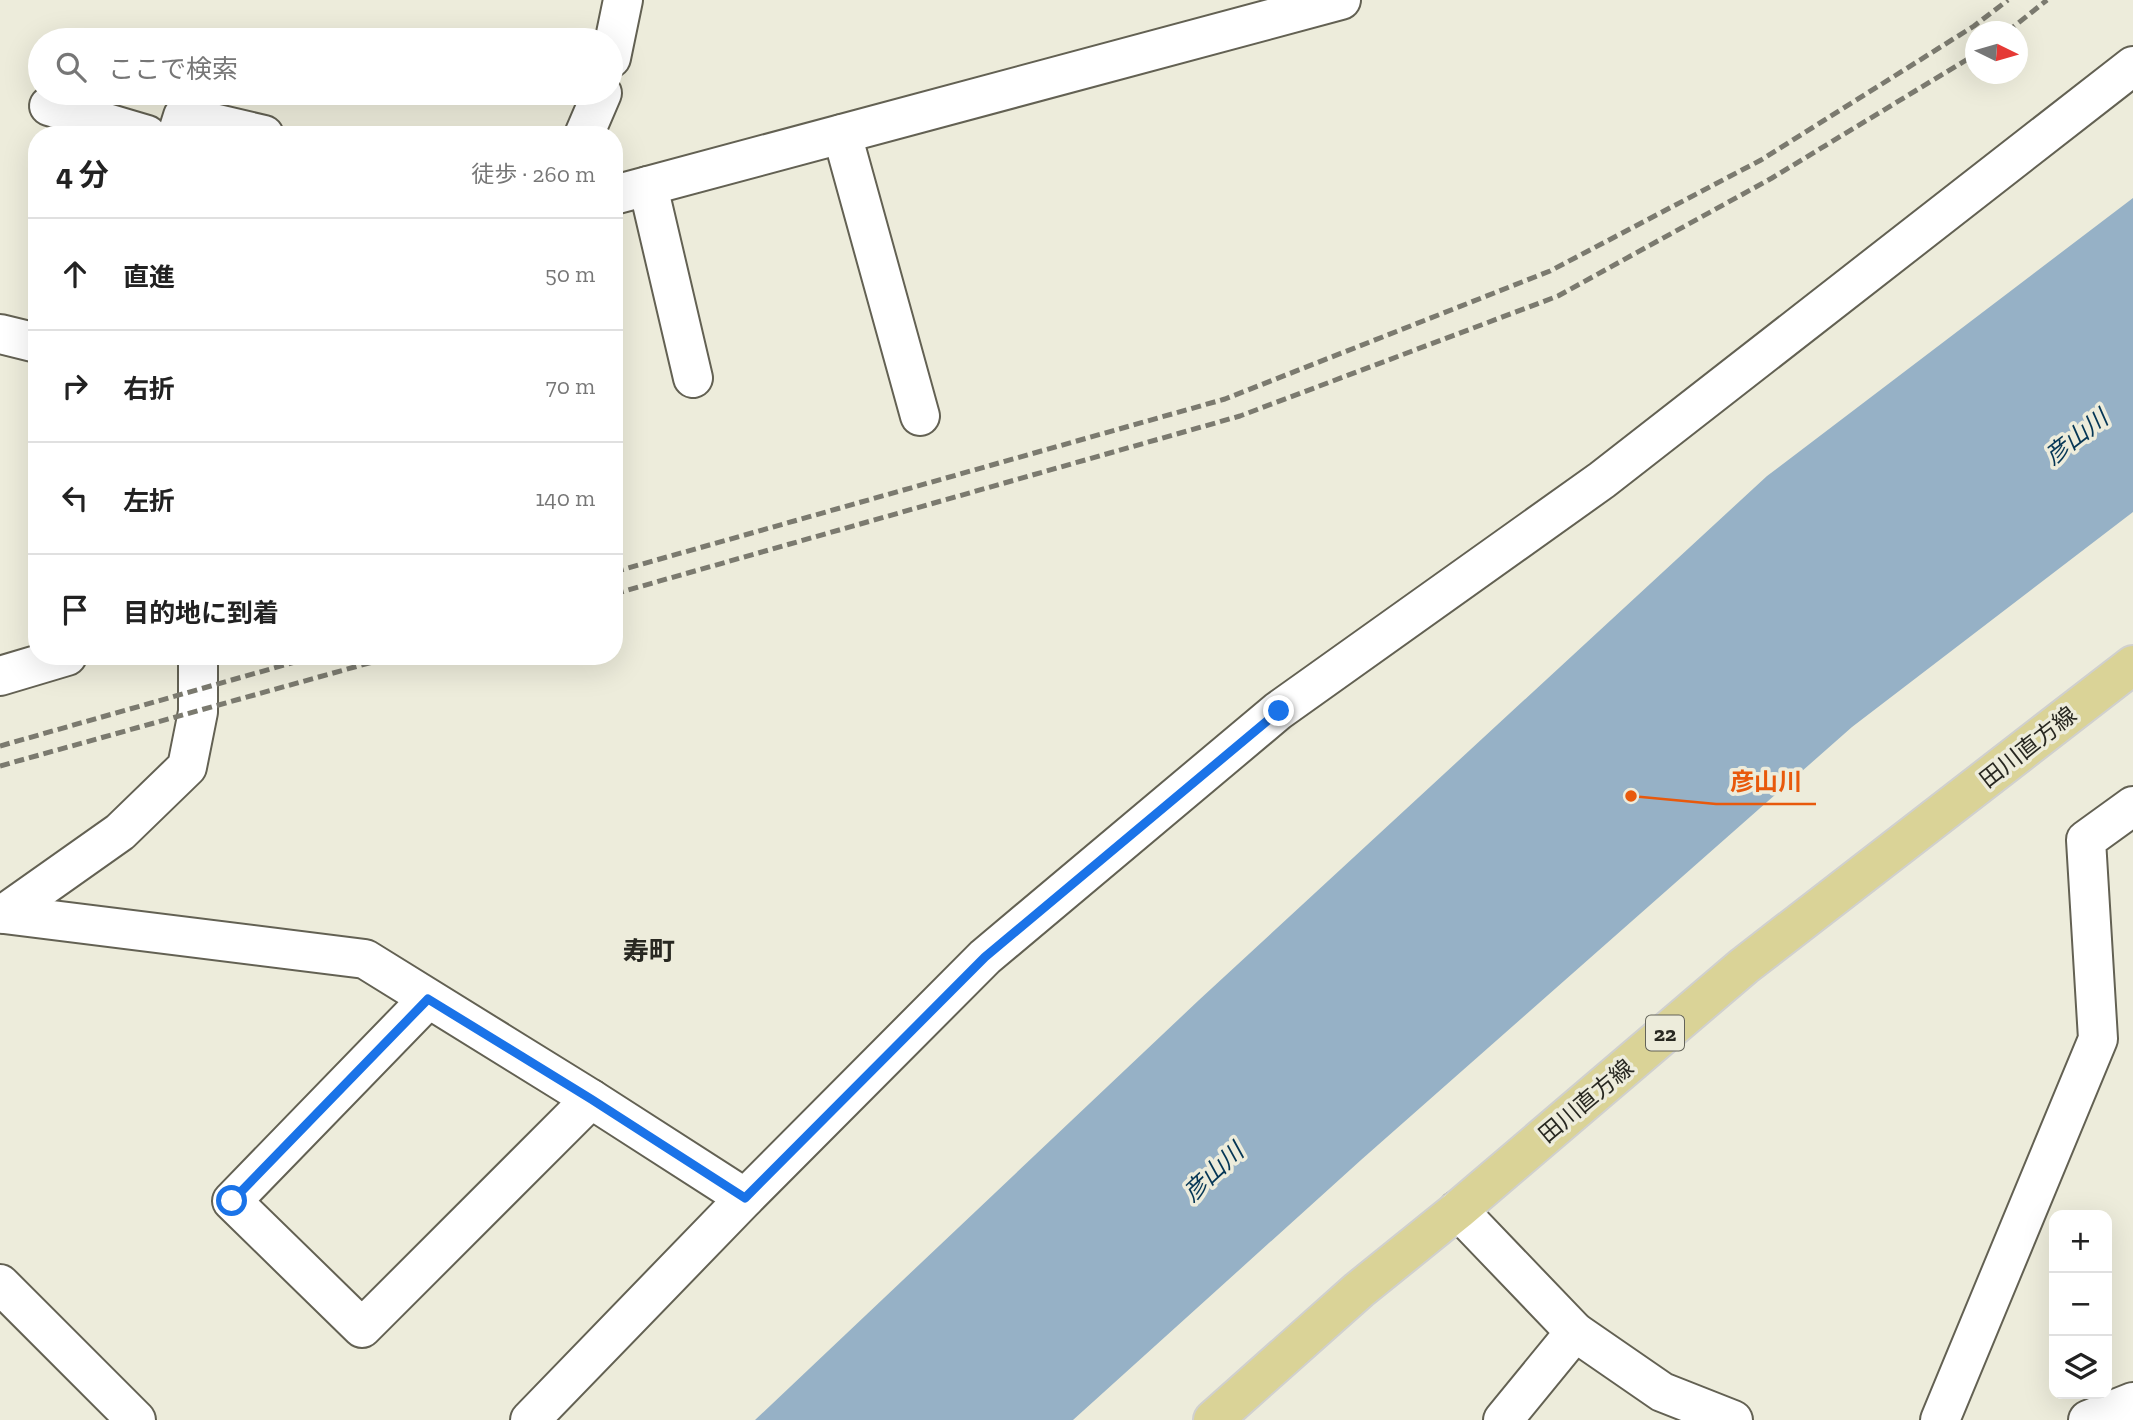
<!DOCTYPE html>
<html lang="ja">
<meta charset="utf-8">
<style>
body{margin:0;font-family:"Zilla Slab","Noto Sans JP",serif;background:#f2f2f2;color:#222}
.controls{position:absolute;right:21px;bottom:21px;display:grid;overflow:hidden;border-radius:14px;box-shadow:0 7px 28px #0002}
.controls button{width:63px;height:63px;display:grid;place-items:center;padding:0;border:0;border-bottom:2px solid #e0e0e0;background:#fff;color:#222;font:35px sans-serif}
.compass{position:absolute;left:1965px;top:21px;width:63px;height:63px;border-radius:50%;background:#fff;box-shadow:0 7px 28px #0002;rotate:95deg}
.stop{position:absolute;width:21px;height:21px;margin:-16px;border:5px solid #1a73e8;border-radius:50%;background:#fff}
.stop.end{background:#1a73e8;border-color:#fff;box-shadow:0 2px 7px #0008}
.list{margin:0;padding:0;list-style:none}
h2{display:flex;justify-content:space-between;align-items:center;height:91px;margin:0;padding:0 28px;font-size:30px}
h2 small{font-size:23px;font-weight:400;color:#767676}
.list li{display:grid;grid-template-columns:46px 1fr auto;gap:21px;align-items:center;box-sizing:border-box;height:112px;padding:0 28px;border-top:2px solid #e0e0e0}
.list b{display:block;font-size:26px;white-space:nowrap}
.list em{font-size:23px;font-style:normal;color:#767676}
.icon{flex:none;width:38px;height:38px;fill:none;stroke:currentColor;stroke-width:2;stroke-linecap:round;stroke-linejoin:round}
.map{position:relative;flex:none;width:2133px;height:1420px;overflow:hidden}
.search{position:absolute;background:#fff;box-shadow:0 7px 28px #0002;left:28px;top:28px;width:595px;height:77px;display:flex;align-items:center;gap:18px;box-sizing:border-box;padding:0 24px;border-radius:38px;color:#767676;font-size:26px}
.panel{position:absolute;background:#fff;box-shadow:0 7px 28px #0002;left:28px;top:126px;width:595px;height:539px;border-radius:28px}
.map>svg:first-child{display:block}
.water{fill:#96b1c6}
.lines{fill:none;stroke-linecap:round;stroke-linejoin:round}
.minor-casing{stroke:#636153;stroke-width:42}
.primary-casing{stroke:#d0d0ce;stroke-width:42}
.minor{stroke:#fff;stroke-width:38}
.primary{stroke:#dad397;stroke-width:38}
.rail{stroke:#7b7a6f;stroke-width:5;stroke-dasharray:10 5;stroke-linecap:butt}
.route{stroke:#1a73e8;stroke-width:9}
.labels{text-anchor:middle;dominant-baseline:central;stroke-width:7;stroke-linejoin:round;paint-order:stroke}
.shield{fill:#edecdb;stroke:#636359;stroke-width:2}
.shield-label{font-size:21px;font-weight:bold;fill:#282821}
.street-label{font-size:23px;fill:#282821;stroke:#edecdb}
.water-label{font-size:24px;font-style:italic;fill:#053655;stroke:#edecdb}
.quarter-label{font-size:26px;font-weight:bold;fill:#282821;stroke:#edecdb}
.leader{fill:none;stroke:#e8590c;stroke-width:2.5}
.callout-dot{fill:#e8590c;stroke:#edecdb;stroke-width:2.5}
.callout-label{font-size:24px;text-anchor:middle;font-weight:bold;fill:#e8590c;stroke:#edecdb;stroke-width:7;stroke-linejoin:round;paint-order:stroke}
</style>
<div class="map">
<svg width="2133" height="1420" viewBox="0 0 2133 1420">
<rect width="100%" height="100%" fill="#edecdb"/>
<polygon class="water" points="2133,198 2133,512 1852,727 1361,1160 1073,1420 755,1420 1199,1000 1767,476"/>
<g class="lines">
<g class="minor-casing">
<g id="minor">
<polyline points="611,58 623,0"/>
<polyline points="49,106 147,135"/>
<polyline points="842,134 920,416"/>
<polyline points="177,135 183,116 264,135"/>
<polyline points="584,135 602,93"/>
<polyline points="648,186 693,378"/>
<polyline points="614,195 1341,0"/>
<polyline points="0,334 37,343"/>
<polyline points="0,676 67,656"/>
<polyline points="0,913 4,914 120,832 187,767 198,712 198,656"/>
<polyline points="4,914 365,959 591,1099 745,1198"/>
<polyline points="428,999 232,1201 362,1328 591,1099"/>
<polyline points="1458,1210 1575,1332 1662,1392 1733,1420"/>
<polyline points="0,1284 136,1420"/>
<polyline points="530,1420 745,1198 985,957 1278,711 1602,480 2133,66"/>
<polyline points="1503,1420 1575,1332"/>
<polyline points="1940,1420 2098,1039 2086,840 2133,806"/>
<polyline points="2088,1420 2133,1402"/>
</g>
</g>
<g class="primary-casing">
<polyline id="primary" points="1213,1420 1359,1290 1458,1210 1744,966 2133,665"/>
</g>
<use href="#minor" class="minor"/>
<use href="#primary" class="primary"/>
<g class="rail">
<polyline points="2007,32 2047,0"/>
<polyline points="614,572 1225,399 1550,271 1761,160 1974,26 2008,0"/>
<polyline points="614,594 1240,416 1558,296 1772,178 1976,54"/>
<polyline points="0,746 316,656"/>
<polyline points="0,766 394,656"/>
</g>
</g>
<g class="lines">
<polyline class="route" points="232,1201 428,999 591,1099 745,1198 985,957 1279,711"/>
</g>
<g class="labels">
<rect class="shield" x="1646" y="1015.5" width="38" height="35" rx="5"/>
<g class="shield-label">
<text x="1665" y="1033">22</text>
</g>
<g class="street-label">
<text transform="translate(2028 747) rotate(-38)">田川直方線</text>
<text transform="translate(1586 1101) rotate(-40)">田川直方線</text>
</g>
<g class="water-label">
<text transform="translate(2076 437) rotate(-38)">彦山川</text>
<text transform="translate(1213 1172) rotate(-43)">彦山川</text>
</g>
<g class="quarter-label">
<text x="649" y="951">寿町</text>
</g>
</g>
<path class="leader" d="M1631 796L1716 804H1816"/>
<circle class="callout-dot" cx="1631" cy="796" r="7"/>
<g class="callout-label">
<text x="1766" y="790">彦山川</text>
</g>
</svg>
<div class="controls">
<button>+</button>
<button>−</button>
<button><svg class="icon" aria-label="layers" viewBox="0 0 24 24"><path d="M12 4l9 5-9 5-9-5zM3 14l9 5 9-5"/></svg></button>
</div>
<svg class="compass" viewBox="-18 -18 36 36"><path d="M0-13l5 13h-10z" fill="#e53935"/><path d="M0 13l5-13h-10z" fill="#767676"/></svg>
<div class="stop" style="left:232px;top:1201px"></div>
<div class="stop end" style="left:1279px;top:711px"></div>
<div class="search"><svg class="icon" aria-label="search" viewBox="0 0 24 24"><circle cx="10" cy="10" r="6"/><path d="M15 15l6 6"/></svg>ここで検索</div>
<section class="panel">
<h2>4 分<small>徒歩 · 260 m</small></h2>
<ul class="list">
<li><svg class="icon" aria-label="ahead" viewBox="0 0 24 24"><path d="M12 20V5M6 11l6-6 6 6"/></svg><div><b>直進</b></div><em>50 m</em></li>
<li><svg class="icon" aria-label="right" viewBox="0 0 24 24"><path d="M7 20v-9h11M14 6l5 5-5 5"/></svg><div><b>右折</b></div><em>70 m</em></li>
<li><svg class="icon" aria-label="left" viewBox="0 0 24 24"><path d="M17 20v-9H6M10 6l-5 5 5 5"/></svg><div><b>左折</b></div><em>140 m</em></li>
<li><svg class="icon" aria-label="arrive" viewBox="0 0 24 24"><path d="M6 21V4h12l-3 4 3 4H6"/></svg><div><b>目的地に到着</b></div></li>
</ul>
</section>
</div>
